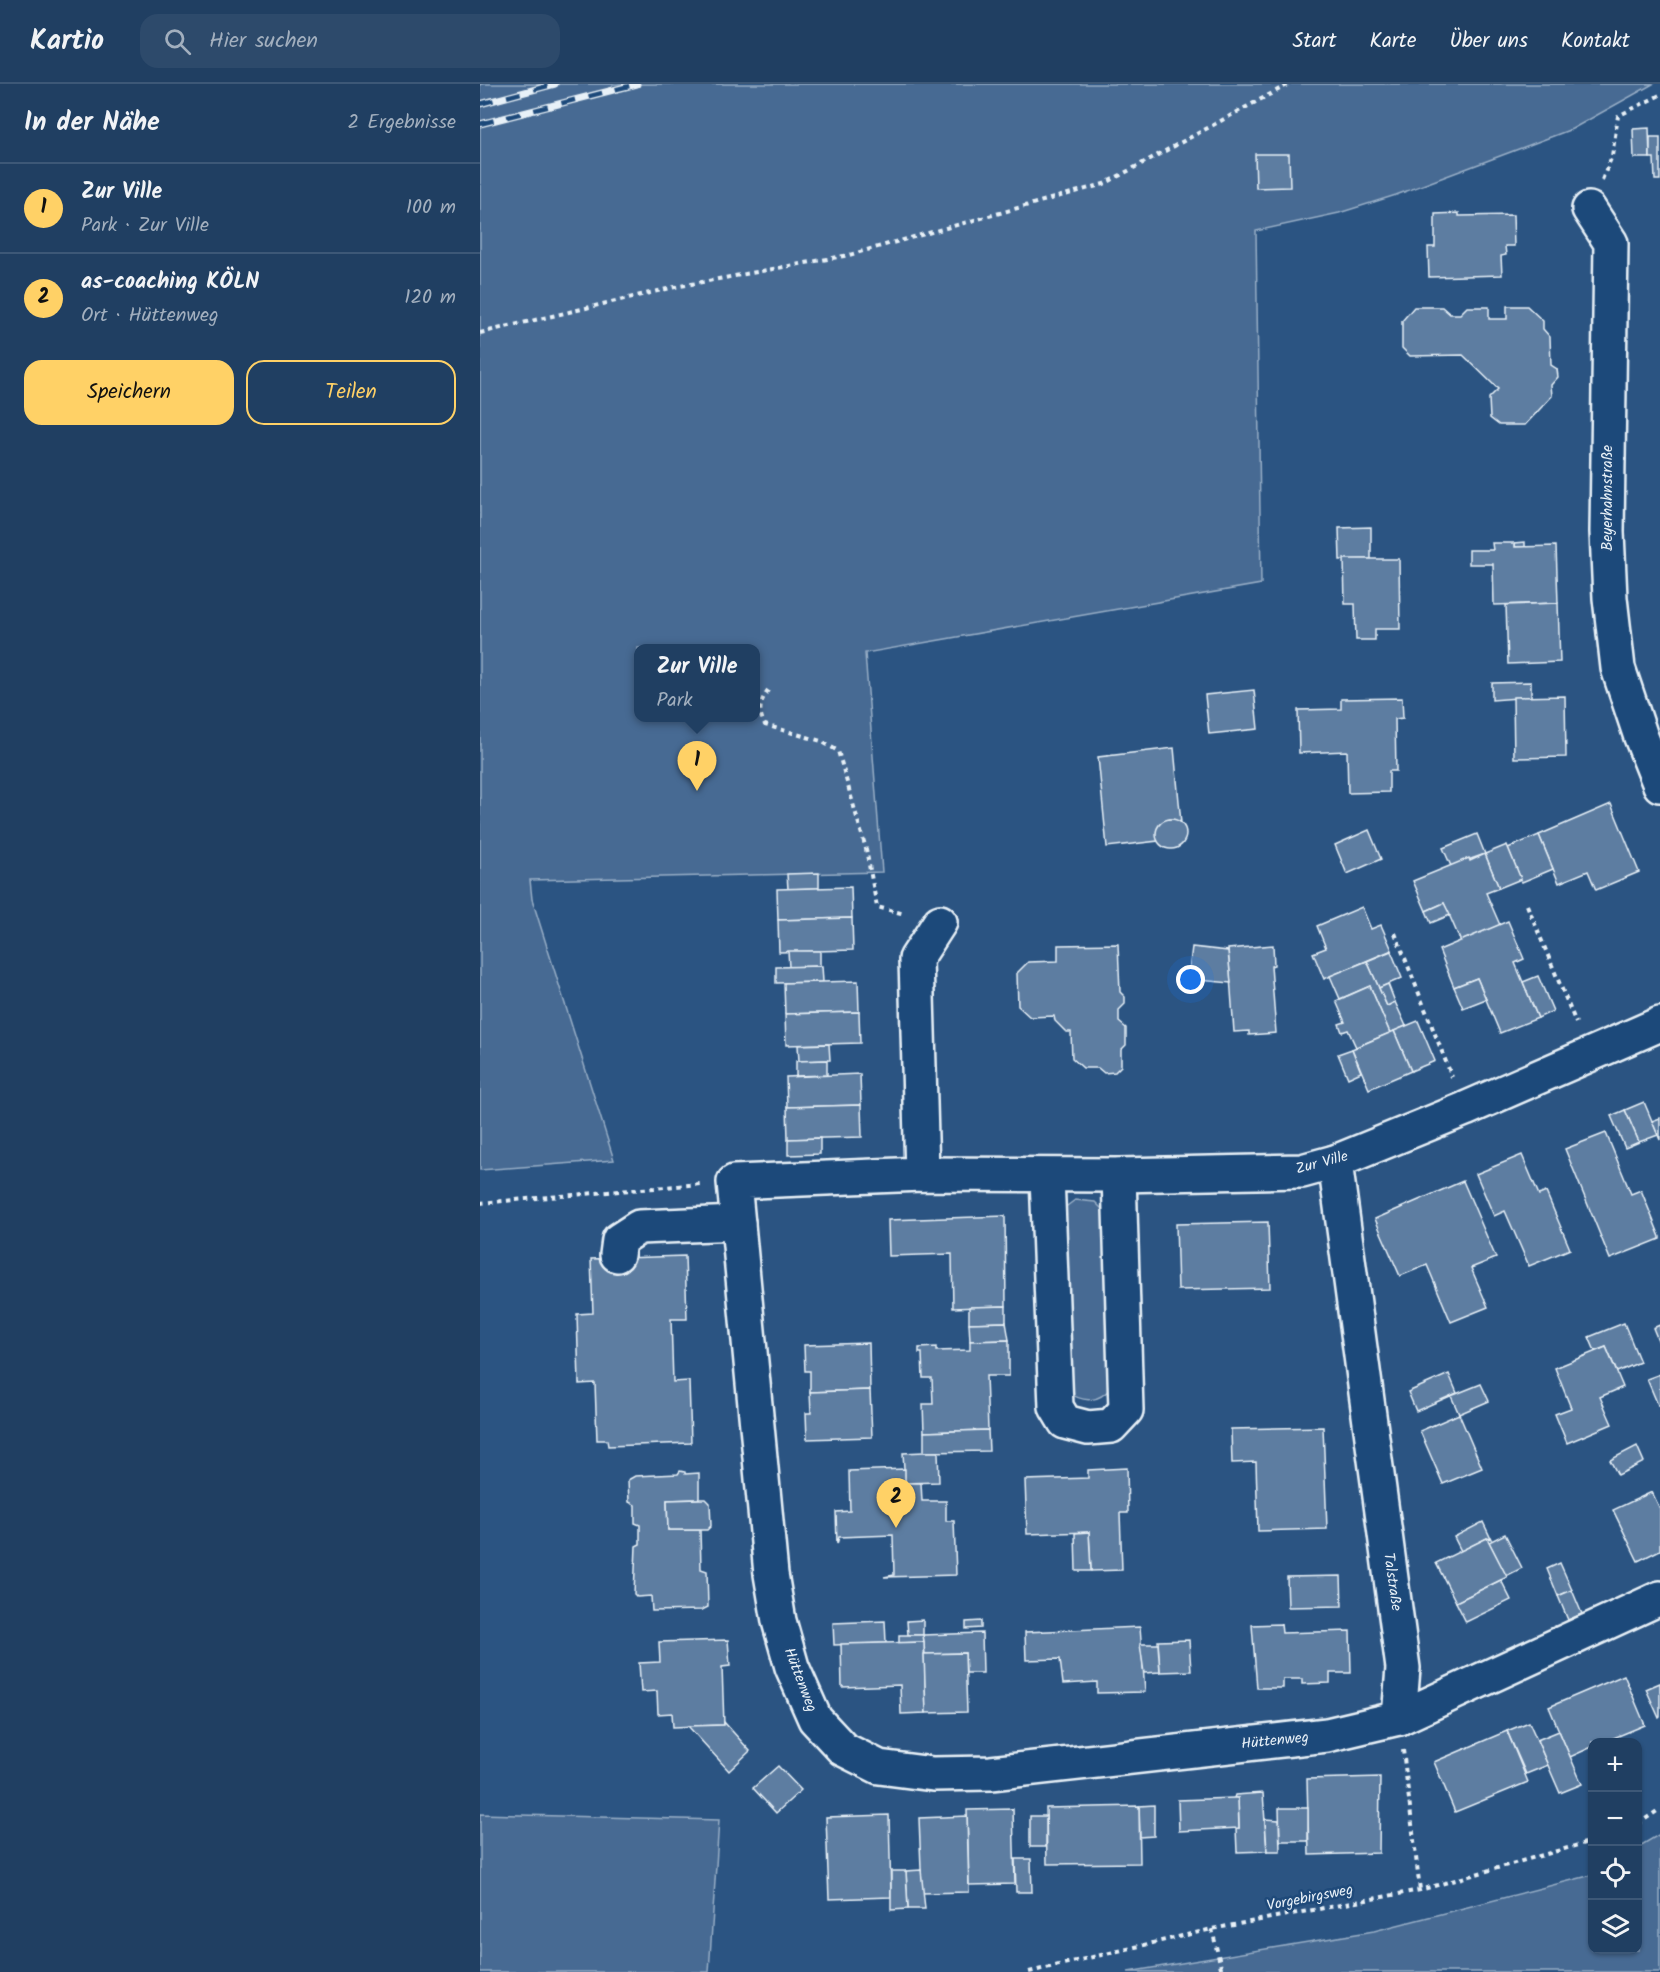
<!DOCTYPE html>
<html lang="de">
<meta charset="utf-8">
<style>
body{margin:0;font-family:Kalam,sans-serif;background:#2d4a6b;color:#f1f3f6}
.controls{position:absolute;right:18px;bottom:18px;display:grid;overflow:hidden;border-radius:12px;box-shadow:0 2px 4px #0004}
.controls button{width:54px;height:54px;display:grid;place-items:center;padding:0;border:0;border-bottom:2px solid #3d5877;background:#203f62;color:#f1f3f6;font:30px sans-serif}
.you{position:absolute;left:711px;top:896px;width:21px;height:21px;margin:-15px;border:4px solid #fff;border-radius:50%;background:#1a73e8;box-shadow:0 0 0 9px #1a73e833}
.badge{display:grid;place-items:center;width:39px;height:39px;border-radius:50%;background:#ffd166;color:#111;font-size:20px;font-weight:700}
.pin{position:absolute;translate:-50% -50px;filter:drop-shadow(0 2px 3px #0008)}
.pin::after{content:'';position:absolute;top:32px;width:21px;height:18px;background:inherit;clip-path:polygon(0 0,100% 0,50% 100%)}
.popup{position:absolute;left:154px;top:560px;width:126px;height:78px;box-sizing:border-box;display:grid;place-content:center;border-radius:12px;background:#203f62;filter:drop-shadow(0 2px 4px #0005);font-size:20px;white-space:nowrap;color:#a2afbe}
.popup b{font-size:22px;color:#f1f3f6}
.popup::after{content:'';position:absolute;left:50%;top:100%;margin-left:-12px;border:12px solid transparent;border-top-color:#203f62}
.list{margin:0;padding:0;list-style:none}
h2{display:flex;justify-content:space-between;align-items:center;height:78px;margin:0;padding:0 24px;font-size:26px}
h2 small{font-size:20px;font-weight:400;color:#a2afbe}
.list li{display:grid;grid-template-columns:39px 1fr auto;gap:18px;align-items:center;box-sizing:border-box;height:90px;padding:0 24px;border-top:2px solid #3d5877}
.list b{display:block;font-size:22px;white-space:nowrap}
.list p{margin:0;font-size:20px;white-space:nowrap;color:#a2afbe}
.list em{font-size:20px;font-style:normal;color:#a2afbe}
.actions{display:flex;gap:12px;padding:18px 24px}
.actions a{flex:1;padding:14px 0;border:2px solid #ffd166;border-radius:18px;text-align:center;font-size:21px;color:#ffd166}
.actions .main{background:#ffd166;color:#111}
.icon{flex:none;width:33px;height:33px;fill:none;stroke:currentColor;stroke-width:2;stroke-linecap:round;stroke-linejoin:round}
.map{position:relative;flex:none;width:1180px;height:1888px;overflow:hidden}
header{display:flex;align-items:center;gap:36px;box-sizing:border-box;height:84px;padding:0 30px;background:#203f62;border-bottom:2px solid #3d5877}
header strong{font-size:28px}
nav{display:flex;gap:33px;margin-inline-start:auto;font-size:21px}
.search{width:420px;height:54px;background:#2d4a6b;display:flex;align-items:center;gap:15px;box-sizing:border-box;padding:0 21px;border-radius:18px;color:#a2afbe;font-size:22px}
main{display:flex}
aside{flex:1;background:#203f62}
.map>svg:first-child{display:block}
.green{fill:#476b93;stroke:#98aec6;stroke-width:1.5;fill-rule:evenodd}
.building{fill:#5d7da1;stroke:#e8f1f8;stroke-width:1.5}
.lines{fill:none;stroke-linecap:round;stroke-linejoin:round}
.minor-casing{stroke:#e8f1f8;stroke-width:38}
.path{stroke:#e8f1f8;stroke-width:4;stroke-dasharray:4.5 4.5;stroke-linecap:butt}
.minor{stroke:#1f4a7a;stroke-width:33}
.rail-casing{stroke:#e8f1f8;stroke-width:7}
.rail{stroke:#1f4a7a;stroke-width:4.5;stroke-dasharray:14;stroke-linecap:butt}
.labels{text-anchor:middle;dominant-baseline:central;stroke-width:5;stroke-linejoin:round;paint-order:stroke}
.street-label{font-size:15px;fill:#e8f1f8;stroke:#1f4a7a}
</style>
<header>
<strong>Kartio</strong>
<div class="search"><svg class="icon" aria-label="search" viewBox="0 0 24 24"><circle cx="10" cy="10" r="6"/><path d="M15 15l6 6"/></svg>Hier suchen</div>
<nav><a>Start</a><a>Karte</a><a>Über uns</a><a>Kontakt</a></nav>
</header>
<main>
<aside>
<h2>In der Nähe<small>2 Ergebnisse</small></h2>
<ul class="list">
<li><span class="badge">1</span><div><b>Zur Ville</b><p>Park · Zur Ville</p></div><em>100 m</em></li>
<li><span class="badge">2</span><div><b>as-coaching KÖLN</b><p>Ort · Hüttenweg</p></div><em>120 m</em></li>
</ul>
<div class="actions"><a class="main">Speichern</a><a>Teilen</a></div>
</aside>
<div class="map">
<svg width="1180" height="1888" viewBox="0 0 1180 1888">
<rect width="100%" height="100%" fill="#2b5482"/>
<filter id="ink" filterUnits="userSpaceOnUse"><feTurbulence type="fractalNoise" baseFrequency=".0167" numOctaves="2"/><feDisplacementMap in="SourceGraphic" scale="12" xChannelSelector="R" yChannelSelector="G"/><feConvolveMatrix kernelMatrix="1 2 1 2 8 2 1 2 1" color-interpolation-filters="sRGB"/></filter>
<g filter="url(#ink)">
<g class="green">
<path d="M0 0H1173L1092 45 916 111 859 129 776 147 781 500 385 569 402 788 50 796 52 815 134 1076 0 1086ZM158 564H276V634H158Z"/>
<path d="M595 1116 615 1118 626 1129 631 1303C619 1319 603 1319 588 1308L583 1125Z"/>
<polygon points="0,1730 239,1736 229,1888 0,1888"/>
<polygon points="1180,1750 1180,1888 648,1888 894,1847 1112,1791 1112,1866 1158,1866 1158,1763"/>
</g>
<g class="building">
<polygon points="1169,44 1170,74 1154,74 1153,45"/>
<polygon points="1170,53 1180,53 1180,96 1175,96 1174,74 1170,74"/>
<polygon points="775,70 809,70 810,103 776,104"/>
<polygon points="979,129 979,132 1033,131 1034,162 1025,162 1026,171 1021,172 1022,191 949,193 948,163 955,163 955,130"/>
<polygon points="1027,222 1047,222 1063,237 1063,245 1070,253 1071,281 1077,285 1078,293 1071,301 1072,312 1045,341 1019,341 1010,334 1009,314 1018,305 983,271 930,272 922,264 922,237 934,223 962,223 970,230 980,230 987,223 1009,223 1009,235 1027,235"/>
<polygon points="891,443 891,475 860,476 859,444"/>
<polygon points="1045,458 1045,463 1035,463 1035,459"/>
<polygon points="1012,459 1035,459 1035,463 1076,462 1078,519 1014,521 1013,480 989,480 989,466 1013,466"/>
<polygon points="864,475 919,475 920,545 895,545 895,556 876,556 875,520 865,520"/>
<polygon points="1078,519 1080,578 1028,580 1026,521"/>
<polygon points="1051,598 1051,613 1012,616 1012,599"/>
<polygon points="774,606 778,645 729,650 725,611"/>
<polygon points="1085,612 1086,673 1034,674 1033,613"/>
<polygon points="922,614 923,634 915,635 916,687 909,687 909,708 868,709 867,667 819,669 818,626 861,625 861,615"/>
<polygon points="694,664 701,739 690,735 682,739 677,746 678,757 627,763 618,673"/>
<polygon points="1131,720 1159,788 1116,806 1108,787 1079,799 1059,751"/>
<circle cx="691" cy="750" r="15"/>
<polygon points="889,746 901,775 867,790 855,761"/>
<polygon points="997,750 1005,770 971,782 963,764"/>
<polygon points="1059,751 1073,785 1042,798 1028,764"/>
<polygon points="1027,761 1041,795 1019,804 1005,770"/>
<polygon points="1005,770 1019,804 1006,809 1020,841 981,858 964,819 946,827 933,797 989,774 990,777"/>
<polygon points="339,789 339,804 308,805 307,790"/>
<polygon points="371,803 372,834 298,836 297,805"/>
<polygon points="964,819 970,831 951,839 946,827"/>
<polygon points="882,823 891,845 901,841 912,866 844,895 833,869 846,864 837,842"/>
<polygon points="372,834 373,866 299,868 298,836"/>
<polygon points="1028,837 1044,875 1035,879 1058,934 1020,949 997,894 974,903 959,866"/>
<polygon points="638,860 640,908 645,913 645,920 639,926 639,938 646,944 646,961 641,966 641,982 635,988 624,989 618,984 603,984 592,974 591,948 586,948 575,937 574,932 550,933 538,922 537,889 548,878 578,877 578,861"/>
<polygon points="793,861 794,881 791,882 796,949 769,951 769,947 754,948 748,865"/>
<polygon points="712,863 748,867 751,899 708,895"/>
<polygon points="308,867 340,867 340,882 309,883"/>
<polygon points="911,867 922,894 899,904 887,877"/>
<polygon points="887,877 907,922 915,918 926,942 910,949 890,902 860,915 850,892"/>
<polygon points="342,882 343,898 296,899 296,883"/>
<polygon points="1058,892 1073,927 1058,934 1043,898"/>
<polygon points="997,894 1006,915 983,924 974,903"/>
<polygon points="378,897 379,928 305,930 304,899"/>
<polygon points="908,900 915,918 907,922 899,904"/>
<polygon points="890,902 910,949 876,963 868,946 862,948 859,940 865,938 856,917"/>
<polygon points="379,928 380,959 306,961 305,930"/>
<polygon points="938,937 955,977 931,987 914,947"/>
<polygon points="914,947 931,987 889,1005 872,965"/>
<polygon points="349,960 350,976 319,977 318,961"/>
<polygon points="872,965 881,988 868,994 858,970"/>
<polygon points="347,976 347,991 316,992 316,977"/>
<polygon points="380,990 381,1021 307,1023 306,993"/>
<polygon points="1164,1018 1178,1051 1159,1058 1145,1026"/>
<polygon points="381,1021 382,1053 308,1055 307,1023"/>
<polygon points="1145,1026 1159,1058 1145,1064 1131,1032"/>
<polygon points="1180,1034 1180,1056 1172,1037"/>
<polygon points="1126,1049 1151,1110 1161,1106 1180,1153 1180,1155 1130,1175 1085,1065"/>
<polygon points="340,1054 340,1070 308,1071 308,1055"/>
<polygon points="1042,1071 1059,1111 1066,1108 1090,1165 1049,1182 1025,1127 1014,1132 996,1090"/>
<polygon points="983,1097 1016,1174 991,1184 1008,1223 971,1238 947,1181 920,1192 895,1135"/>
<polygon points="525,1132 526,1222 473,1224 472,1170 409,1172 408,1136"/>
<polygon points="788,1138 790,1204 698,1206 696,1140"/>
<polygon points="205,1172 207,1235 191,1235 193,1298 209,1297 211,1359 128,1362 127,1356 117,1356 115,1299 99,1300 97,1230 113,1229 111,1175"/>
<polygon points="526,1222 526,1238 489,1239 489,1223"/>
<polygon points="526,1238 529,1256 490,1257 489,1239"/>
<polygon points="1144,1239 1160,1278 1137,1288 1126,1263 1115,1267 1109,1253"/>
<polygon points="1180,1241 1180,1261 1173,1244"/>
<polygon points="529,1256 529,1292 506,1292 508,1346 444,1348 443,1320 453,1320 452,1294 443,1294 442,1269 439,1269 439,1264 456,1263 456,1267 490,1266 490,1257"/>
<polygon points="389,1259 390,1306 330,1308 330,1287 325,1287 324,1261"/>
<polygon points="1126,1263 1143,1303 1120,1313 1132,1340 1087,1359 1075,1330 1091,1324 1075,1284"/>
<polygon points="969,1290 977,1309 936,1327 928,1308"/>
<polygon points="1180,1290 1180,1321 1178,1321 1167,1295"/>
<polygon points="1001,1300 1009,1317 979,1330 971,1312"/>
<polygon points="390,1306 392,1353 327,1355 326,1329 331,1329 330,1308"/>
<polygon points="979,1330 1002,1384 963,1400 940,1347"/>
<polygon points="843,1343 847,1445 778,1447 776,1378 752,1379 751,1345"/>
<polygon points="508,1346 509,1367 444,1368 444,1348"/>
<polygon points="1157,1362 1164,1378 1138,1391 1130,1376"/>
<polygon points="444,1368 458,1368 459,1398 425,1399 423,1369"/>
<polygon points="647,1384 648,1429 640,1429 642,1486 611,1487 609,1448 547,1450 545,1396 608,1394 608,1386"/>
<polygon points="425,1385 425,1399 441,1399 442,1417 466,1417 466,1437 474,1437 476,1491 404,1493 414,1491 413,1451 359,1453 357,1460 356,1428 370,1427 369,1387"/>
<polygon points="200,1387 205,1388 205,1390 219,1389 219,1415 187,1416 188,1446 220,1446 221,1485 227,1487 228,1523 222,1526 172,1527 171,1512 157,1513 154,1510 156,1462 160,1460 160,1441 155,1439 155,1421 149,1418 148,1396 155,1392 198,1390"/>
<polygon points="1172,1408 1180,1425 1180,1466 1158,1477 1133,1426"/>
<polygon points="219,1415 226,1415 230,1419 231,1442 227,1446 188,1446 187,1416"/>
<polygon points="1003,1438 1011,1455 1007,1454 981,1467 974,1453"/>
<polygon points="609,1448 611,1487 596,1487 595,1449"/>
<polygon points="1025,1450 1042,1484 1026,1492 1009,1458"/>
<polygon points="1007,1454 1027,1493 976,1518 956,1479"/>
<polygon points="1080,1479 1092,1506 1078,1512 1067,1485"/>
<polygon points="861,1492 862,1522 808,1523 807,1493"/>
<polygon points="1021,1496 1031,1516 986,1538 976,1518"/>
<polygon points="1092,1506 1102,1530 1088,1536 1078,1512"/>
<polygon points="443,1536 443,1551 428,1551 427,1537"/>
<polygon points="405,1537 406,1559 354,1561 353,1539"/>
<polygon points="501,1537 501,1544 486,1545 486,1538"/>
<polygon points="801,1540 802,1549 870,1547 871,1589 850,1589 850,1599 822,1600 822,1595 803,1595 803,1604 777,1604 772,1541"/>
<polygon points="660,1543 665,1608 617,1609 617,1598 583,1600 580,1575 546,1576 545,1548"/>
<polygon points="502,1549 503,1589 486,1589 485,1569 445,1570 443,1551"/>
<polygon points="419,1551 443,1551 444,1558 419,1559"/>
<polygon points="248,1556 250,1582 242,1583 244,1641 193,1643 192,1629 178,1630 177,1607 161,1608 159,1579 180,1578 179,1558"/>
<polygon points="709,1556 711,1587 680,1588 678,1557"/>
<polygon points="444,1558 446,1629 421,1630 420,1601 362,1603 361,1560"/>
<polygon points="660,1560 678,1560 680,1588 664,1589"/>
<polygon points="485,1569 487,1628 446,1629 444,1570"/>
<polygon points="1144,1591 1165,1641 1124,1658 1112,1658 1112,1663 1090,1673 1069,1623"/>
<polygon points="1180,1599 1180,1633 1179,1634 1166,1605"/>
<polygon points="244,1638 270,1667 249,1687 208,1642 244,1641"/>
<polygon points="1049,1638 1068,1681 1046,1690 1027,1647"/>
<polygon points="1027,1647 1048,1698 975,1728 954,1678"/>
<polygon points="1079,1647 1102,1700 1080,1709 1057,1656"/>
<polygon points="298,1682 321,1706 296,1729 273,1704"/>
<polygon points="900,1693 899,1769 829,1771 827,1695"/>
<polygon points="783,1709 787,1767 757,1768 756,1744 759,1744 758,1714 754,1714 755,1711"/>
<polygon points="754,1714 758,1714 759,1744 699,1747 698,1716"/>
<polygon points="674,1721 674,1752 660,1753 659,1722"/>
<polygon points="659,1722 660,1779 567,1780 566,1724"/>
<polygon points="799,1724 828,1724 828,1757 800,1757"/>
<polygon points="533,1725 535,1800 489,1801 487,1726"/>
<polygon points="409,1731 411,1813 349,1815 346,1733"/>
<polygon points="487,1732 489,1808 442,1809 439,1734"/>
<rect x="550" y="1732" width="16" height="31"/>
<polygon points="785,1735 799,1736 800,1767 787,1767"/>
<polygon points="535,1775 551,1775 552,1808 536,1808"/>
<polygon points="441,1786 445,1825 428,1825 426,1787"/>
<polygon points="411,1787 426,1787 428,1825 411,1826"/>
</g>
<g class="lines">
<g class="minor-casing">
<g id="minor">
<polyline points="1109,125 1131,159 1127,448 1130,514 1138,584 1161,653 1180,701"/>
<polyline points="855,1078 923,1584 919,1634 1180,1514"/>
<polyline points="442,1090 436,875 460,838"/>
<polyline points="567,1092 576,1323 585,1338 608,1344 631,1342 646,1326 639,1091"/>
<polyline points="137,1171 139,1156 159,1143 258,1139"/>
<polyline points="919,1634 847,1651 511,1689 453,1690 399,1683 363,1665 335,1635 312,1583 299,1537 291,1490 254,1098 442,1090 639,1091 822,1087 855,1078 985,1025 1180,940"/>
</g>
</g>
<g class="path">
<polyline points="1122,96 1132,72 1138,32 1180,11"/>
<polyline points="0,249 195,203 369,171 624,100 809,0"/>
<path d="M288 606C279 619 278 628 285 641L341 657 358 667 386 765 397 823 425 830"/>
<polyline points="1047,821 1096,939"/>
<polyline points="915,849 972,993"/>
<polyline points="0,1119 220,1100"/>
<polyline points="923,1666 940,1806"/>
<polyline points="1158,1740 1180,1725"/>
<polyline points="732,1845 742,1888"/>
<polyline points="549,1888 732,1845 940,1806 1112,1757"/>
</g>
<use href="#minor" class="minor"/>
<g class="rail-casing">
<g id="rail">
<polyline points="0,20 75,0"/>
<polyline points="0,40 157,0"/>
</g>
</g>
<use href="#rail" class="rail"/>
</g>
</g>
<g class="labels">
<g class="street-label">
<text transform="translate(1128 414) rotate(-90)">Beyerhahnstraße</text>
<text transform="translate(842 1079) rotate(-15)">Zur Ville</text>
<text transform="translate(912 1498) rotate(82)">Talstraße</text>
<text transform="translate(320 1596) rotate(69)">Hüttenweg</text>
<text transform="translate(795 1657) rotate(-6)">Hüttenweg</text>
<text transform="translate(830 1814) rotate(-11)">Vorgebirgsweg</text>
</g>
</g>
</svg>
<div class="controls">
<button>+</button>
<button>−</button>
<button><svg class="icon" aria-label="locate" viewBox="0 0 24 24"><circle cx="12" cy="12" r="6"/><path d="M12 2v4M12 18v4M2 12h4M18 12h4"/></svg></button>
<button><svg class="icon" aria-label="layers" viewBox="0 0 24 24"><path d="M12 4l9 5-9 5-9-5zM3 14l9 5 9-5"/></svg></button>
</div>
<div class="you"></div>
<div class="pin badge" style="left:217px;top:707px">1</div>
<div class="popup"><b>Zur Ville</b>Park</div>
<div class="pin badge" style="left:416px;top:1444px">2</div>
</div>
</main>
